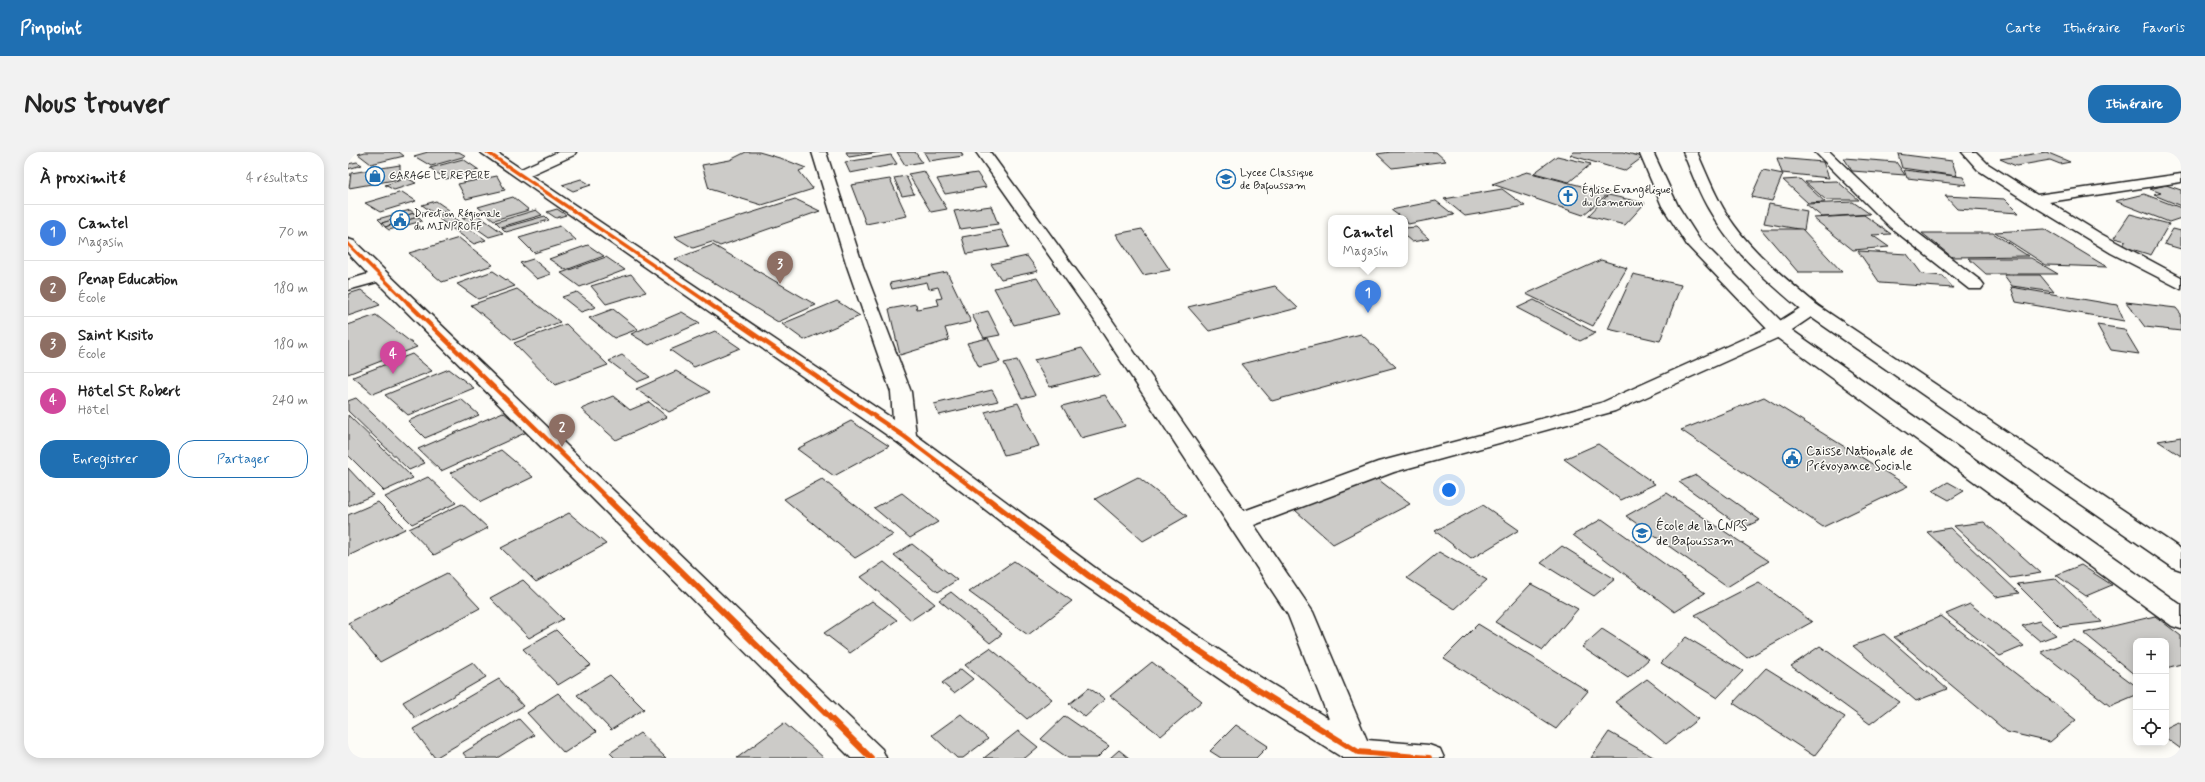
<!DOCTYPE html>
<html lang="fr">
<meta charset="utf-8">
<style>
body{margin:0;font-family:Mynerve,sans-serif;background:#f2f2f2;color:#222}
.controls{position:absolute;right:12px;bottom:12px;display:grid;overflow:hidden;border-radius:8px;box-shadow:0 2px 10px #0003}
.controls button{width:36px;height:36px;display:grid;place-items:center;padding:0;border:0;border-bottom:1px solid #e0e0e0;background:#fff;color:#222;font:20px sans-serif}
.you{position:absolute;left:1101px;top:338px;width:14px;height:14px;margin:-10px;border:3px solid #fff;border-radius:50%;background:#1a73e8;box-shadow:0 0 0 6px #1a73e833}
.badge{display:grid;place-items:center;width:26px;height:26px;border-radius:50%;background:#1f6fb2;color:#fff;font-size:13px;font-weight:700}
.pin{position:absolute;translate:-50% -33px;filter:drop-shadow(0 1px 2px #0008)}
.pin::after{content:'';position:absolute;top:21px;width:14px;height:12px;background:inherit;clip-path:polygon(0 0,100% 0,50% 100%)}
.popup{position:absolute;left:980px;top:63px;width:80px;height:52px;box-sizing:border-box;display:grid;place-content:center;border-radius:8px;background:#fff;filter:drop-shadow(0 1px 3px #0005);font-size:13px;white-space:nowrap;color:#767676}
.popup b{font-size:15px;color:#222}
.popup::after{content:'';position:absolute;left:50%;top:100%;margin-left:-8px;border:8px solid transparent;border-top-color:#fff}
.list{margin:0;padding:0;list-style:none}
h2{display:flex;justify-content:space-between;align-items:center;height:52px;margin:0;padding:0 16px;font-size:17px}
h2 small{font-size:13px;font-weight:400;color:#767676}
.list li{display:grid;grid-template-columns:26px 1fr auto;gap:12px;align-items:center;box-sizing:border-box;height:56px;padding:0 16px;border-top:1px solid #e0e0e0}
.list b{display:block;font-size:15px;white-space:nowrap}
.list p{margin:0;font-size:13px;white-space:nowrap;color:#767676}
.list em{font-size:13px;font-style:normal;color:#767676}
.actions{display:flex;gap:8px;padding:12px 16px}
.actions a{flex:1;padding:9px 0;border:1px solid #1f6fb2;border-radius:16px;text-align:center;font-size:14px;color:#1f6fb2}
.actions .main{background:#1f6fb2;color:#fff}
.icon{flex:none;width:22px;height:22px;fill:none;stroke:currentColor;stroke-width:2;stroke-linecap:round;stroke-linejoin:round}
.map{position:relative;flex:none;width:1833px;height:606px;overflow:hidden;border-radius:16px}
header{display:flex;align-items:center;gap:24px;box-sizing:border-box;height:56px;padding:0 20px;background:#1f6fb2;color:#fff}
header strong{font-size:19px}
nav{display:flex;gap:22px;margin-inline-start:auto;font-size:14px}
.intro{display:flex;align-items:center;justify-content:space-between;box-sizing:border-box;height:96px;padding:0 24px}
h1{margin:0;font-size:28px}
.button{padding:10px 18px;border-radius:16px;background:#1f6fb2;color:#fff;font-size:14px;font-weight:700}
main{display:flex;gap:24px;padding:0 24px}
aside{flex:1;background:#fff;border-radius:16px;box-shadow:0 2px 10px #0003}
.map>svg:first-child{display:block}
.building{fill:#cccbc8;stroke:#1c1c1c}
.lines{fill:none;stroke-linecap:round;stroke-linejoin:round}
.minor-casing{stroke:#1c1c1c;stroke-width:3}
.major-casing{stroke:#1c1c1c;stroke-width:3}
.minor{fill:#fdfcf7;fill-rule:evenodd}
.major{fill:#fdfcf7;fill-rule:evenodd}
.cycleway-far2-casing{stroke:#fdfcf7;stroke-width:5.5}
.cycleway-far1-casing{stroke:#fdfcf7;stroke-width:7}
.cycleway-casing{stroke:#fdfcf7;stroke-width:8}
.cycleway-far2{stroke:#e8590c;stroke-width:3.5}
.cycleway-far1{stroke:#e8590c;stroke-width:4.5}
.cycleway{stroke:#e8590c;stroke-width:6}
.labels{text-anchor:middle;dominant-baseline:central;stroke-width:3;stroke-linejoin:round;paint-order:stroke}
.far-poi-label{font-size:11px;fill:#1c1c1c;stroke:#fdfcf7;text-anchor:start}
.poi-label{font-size:13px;fill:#1c1c1c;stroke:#fdfcf7;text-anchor:start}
</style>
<header>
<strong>Pinpoint</strong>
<nav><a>Carte</a><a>Itinéraire</a><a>Favoris</a></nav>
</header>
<div class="intro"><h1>Nous trouver</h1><a class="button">Itinéraire</a></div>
<main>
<aside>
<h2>À proximité<small>4 résultats</small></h2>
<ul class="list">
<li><span class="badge" style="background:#3f7fe0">1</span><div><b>Camtel</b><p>Magasin</p></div><em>70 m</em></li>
<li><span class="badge" style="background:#8d6e63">2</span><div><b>Penap Education</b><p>École</p></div><em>180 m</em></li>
<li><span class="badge" style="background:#8d6e63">3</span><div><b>Saint Kisito</b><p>École</p></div><em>180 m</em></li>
<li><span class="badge" style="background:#d1479c">4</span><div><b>Hôtel St Robert</b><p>Hôtel</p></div><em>240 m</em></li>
</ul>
<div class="actions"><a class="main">Enregistrer</a><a>Partager</a></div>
</aside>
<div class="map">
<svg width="1833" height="606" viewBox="0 0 1833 606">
<rect width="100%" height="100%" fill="#fdfcf7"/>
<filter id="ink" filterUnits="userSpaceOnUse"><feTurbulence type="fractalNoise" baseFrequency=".025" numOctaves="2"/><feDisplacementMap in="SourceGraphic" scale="8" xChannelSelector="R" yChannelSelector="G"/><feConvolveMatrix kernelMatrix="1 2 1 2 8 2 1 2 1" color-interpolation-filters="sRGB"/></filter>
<g filter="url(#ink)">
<g class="building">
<polygon points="17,0 51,0 56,4 23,12 10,2"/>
<polygon points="80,0 111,0 118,4 83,14 66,4"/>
<polygon points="398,0 411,0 435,7 458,16 451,19 465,37 414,53 361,37 354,13 382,8"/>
<polygon points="498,0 532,0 501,5"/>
<polygon points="549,0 567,0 574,10 557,13"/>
<polygon points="576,0 613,0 615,4 581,9"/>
<polygon points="1043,0 1088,0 1098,9 1044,16 1029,2"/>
<polygon points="1226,0 1275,0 1295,5 1276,19 1222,3"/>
<polygon points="1698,0 1722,10 1712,12 1702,8 1668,14 1652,7"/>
<polygon points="1550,2 1604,9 1609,24 1554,16"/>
<polygon points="543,3 549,12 502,21 497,10"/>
<polygon points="1209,4 1243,12 1221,30 1186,21"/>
<polygon points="1429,6 1475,10 1481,26 1434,21"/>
<polygon points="1496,6 1548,10 1557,23 1504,19"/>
<polygon points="115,7 131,18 98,27 82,16"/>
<polygon points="9,10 14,13 0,17 0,12"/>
<polygon points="52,13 52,27 1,36 3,21"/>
<polygon points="1415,18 1435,22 1424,49 1403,45"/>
<polygon points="1556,18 1615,25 1619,33 1559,26"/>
<polygon points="576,19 599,57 583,60 560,22"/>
<polygon points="1179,20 1261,41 1235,63 1144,32"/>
<polygon points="629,21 638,35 597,42 589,27"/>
<polygon points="149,24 157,38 118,47 110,32"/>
<polygon points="558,24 566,42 554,44 546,26"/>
<polygon points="59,26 68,31 46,38 37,33"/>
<polygon points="233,27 243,33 225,39 214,33"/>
<polygon points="542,27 559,64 518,72 503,33"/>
<polygon points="1452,27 1477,50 1460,51 1435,28"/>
<polygon points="1489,29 1511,48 1478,48 1457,30"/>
<polygon points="1818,33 1833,38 1833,54 1806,43 1813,41 1802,37"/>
<polygon points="1154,37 1177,54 1117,64 1096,47"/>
<polygon points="54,40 68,49 32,60 17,51"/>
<polygon points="1796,42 1833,56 1833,66 1821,70 1767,49"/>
<polygon points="1260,43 1297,51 1277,73 1240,64"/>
<polygon points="1597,44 1657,47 1671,61 1609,57"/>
<polygon points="165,45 181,58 146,68 130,55"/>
<polygon points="447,47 472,59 372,94 364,90 345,96 327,85"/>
<polygon points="88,49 101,58 87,62 74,53"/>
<polygon points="1088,49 1106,63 1060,72 1057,66 1054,66 1043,58"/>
<polygon points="1505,50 1522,62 1474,65 1458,52"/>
<polygon points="1421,52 1459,59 1456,78 1416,71"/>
<polygon points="643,54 650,72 612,77 606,59"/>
<polygon points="209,57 218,63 208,66 199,60"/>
<polygon points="62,58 66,61 34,71 30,67"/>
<polygon points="188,58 194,63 153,75 148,70"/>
<polygon points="66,61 70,65 37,75 34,71"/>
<polygon points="128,62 155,81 141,85 114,66"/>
<polygon points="1782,62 1821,72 1803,103 1774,94 1778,89 1766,86"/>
<polygon points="1516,63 1543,82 1524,83 1541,95 1505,98 1465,66"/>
<polygon points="103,64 138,88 126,92 91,67"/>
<polygon points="197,64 201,68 158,80 154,76"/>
<polygon points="70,65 74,69 41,78 37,75"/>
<polygon points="212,74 228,88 186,101 171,86"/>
<polygon points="1068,75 1081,87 1064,90 1057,84 1057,76"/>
<polygon points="794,77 822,118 795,123 768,82"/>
<polygon points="1413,77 1454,77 1494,120 1450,120"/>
<polygon points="1696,77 1759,115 1698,113 1647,80"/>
<polygon points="1825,77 1833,79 1833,97 1816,92"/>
<polygon points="653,78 661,95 619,102 614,85"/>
<polygon points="1574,81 1645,81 1680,104 1604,105"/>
<polygon points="111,86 145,113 94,130 61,101"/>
<polygon points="240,93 256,104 218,118 201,107"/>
<polygon points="365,93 468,153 430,170 327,107"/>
<polygon points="1510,99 1559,102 1574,122 1595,124 1605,136 1532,131"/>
<polygon points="679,104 690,119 653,127 643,112"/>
<polygon points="258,105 277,118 232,135 213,121"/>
<polygon points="1620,106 1683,106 1710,122 1638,122"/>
<polygon points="185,107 203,122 189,127 172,111"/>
<polygon points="1253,108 1279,116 1245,174 1178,142"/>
<polygon points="145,119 167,134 130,147 109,132"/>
<polygon points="599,120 623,170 597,176 601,188 552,203 541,157 568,152 569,157 591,153 589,147 594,146 590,135 581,137 579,130 544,137 542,131"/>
<polygon points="283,122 298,140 258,152 243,134"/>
<polygon points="1285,122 1333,133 1312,189 1260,177"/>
<polygon points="1656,123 1692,123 1706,140 1664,134"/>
<polygon points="689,126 711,162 666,173 646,136"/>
<polygon points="927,134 950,156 861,179 840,155"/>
<polygon points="1663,135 1769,153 1776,169 1668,150"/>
<polygon points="169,137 212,170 165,188 123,153"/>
<polygon points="13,138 32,153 0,164 0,142"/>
<polygon points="229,140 248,155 233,160 214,145"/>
<polygon points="1186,148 1248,181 1232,189 1169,156"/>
<polygon points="489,149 512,164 456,188 434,172"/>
<polygon points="1778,150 1828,156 1833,162 1833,179 1797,175"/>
<polygon points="265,157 290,177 266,186 241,166"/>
<polygon points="640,159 652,183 636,186 624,163"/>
<polygon points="334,160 352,171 301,193 283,182"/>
<polygon points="28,163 69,195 0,222 0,173"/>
<polygon points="218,172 260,213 207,233 166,191"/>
<polygon points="1749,173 1776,177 1791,202 1763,198"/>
<polygon points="367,179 392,196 346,215 322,198"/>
<polygon points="1013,182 1048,215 924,249 893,212"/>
<polygon points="640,186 652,210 631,215 619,191"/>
<polygon points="734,196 752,222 702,235 686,208"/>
<polygon points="64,202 84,219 25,242 5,225"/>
<polygon points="274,203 302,225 289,230 261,209"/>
<polygon points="669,208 687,243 674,246 656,211"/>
<polygon points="101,217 126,236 60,263 37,243"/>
<polygon points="328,219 362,240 321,260 288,237"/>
<polygon points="644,238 650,249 591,263 586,252"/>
<polygon points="757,243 777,274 733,286 714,254"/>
<polygon points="265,244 282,258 301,250 319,265 268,288 233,257"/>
<polygon points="1416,245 1560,334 1475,375 1333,278"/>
<polygon points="8,246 77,311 61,318 0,259 0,249"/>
<polygon points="113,247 131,263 77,286 60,269"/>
<polygon points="670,251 691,294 656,303 637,260"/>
<polygon points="155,260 179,280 93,319 70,297"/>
<polygon points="0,263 65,326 36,339 0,303"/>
<polygon points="503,269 541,294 486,324 449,297"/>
<polygon points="1833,285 1833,304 1810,289"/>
<polygon points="1250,292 1307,332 1273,348 1216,307"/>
<polygon points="153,298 185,325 133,350 102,321"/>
<polygon points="0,316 25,343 0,354"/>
<polygon points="1022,321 1062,352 985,392 947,358"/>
<polygon points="1348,323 1412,368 1395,376 1331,330"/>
<polygon points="80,325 108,351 64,372 37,345"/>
<polygon points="790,325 839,364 795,389 747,347"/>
<polygon points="474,327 545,383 507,406 436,347"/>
<polygon points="1600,330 1616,339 1601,348 1585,339"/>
<polygon points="554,341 590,370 562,386 526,356"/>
<polygon points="1319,341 1421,409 1379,435 1278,364"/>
<polygon points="30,350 57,377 0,404 0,363"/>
<polygon points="114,352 140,376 86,403 61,377"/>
<polygon points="1135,353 1171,378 1123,407 1087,379"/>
<polygon points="221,361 258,392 188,430 153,396"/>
<polygon points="1254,367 1357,441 1327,460 1225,383"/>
<polygon points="1636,370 1693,421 1662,426 1606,374"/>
<polygon points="1602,376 1671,441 1648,445 1579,380"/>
<polygon points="564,392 609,428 590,440 546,403"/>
<polygon points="1214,394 1267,427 1246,444 1193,411"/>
<polygon points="1091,400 1139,428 1107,457 1059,426"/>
<polygon points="666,409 724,449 680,483 621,440"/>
<polygon points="536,410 587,452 563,468 513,425"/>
<polygon points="1733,413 1764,433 1738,444 1708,423"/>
<polygon points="99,421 132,456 32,510 0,471"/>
<polygon points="1708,427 1754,470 1712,475 1669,432"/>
<polygon points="175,428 215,467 181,486 142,446"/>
<polygon points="1411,430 1464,470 1399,506 1347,463"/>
<polygon points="1183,432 1230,457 1195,498 1147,470"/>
<polygon points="603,440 654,482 642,491 591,448"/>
<polygon points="524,449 549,468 502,501 476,481"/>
<polygon points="1622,452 1676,494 1652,504 1598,462"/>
<polygon points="1593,464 1728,568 1702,590 1659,580 1546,485"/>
<polygon points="1807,464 1833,484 1833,512 1818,516 1818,489 1788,489 1788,524 1736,481"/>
<polygon points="1691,469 1708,483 1692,489 1674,474"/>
<polygon points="1130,472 1240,539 1208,577 1096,506"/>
<polygon points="1254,477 1301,507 1280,526 1234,495"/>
<polygon points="208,478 243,513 210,533 175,497"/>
<polygon points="1536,482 1599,537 1568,549 1505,494"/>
<polygon points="1338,485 1395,519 1369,546 1313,511"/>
<polygon points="1726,488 1788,534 1788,543 1762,554 1693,500"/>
<polygon points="1472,494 1551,550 1522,572 1443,514"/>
<polygon points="642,496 704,547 679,567 617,513"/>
<polygon points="125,510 138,525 67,566 55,550"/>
<polygon points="804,510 854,549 813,584 762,544"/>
<polygon points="1418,516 1497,565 1466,604 1385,551"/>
<polygon points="613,517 625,527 606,541 594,531"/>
<polygon points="262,523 296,557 263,578 229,543"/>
<polygon points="151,527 175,554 87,606 65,577"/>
<polygon points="1299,527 1350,567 1318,592 1267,550"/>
<polygon points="741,536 757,547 737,565 721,552"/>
<polygon points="210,541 248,580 216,601 179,561"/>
<polygon points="613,562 640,587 615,606 609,606 584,583"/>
<polygon points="717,564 761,594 749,606 720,606 693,587"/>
<polygon points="171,567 186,583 149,606 119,606 115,601"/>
<polygon points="1830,570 1833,572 1833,597 1818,586 1818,576"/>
<polygon points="436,571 476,606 389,606"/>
<polygon points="888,573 920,594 908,606 873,606 862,599"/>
<polygon points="670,579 690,595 677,606 636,606"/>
<polygon points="1261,580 1307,606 1243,606"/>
<polygon points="292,581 318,606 267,606 262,601"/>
<polygon points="771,598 781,606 762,606"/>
</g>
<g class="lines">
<g class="minor-casing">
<g id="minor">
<polygon points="132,0 148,0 173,17 210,0 228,0 226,3 182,23 545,267 543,240 499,114 464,0 478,0 515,114 563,240 568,283 750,418 912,525 981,567 940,463 741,160 628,0 642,0 755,155 896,359 1030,310 1253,251 1424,174 1457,153 1463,152 1469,153 1472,157 1469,161 1438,182 1267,259 1046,320 906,373 965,460 1019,588 1081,593 1092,597 1096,606 995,606 892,541 732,430 549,290"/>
<polygon points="1467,0 1482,0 1554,69 1633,129 1636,133 1633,137 1621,137 1542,75"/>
<polygon points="1614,0 1628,0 1640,12 1689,43 1833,22 1833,30 1701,50 1753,82 1833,125 1833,137 1763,101 1681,51 1630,18"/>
<polygon points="0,87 6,89 534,597 538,606 503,606 29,130 0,138 0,128 20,122 0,101"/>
</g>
</g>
<g class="major-casing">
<g id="major">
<polygon points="1291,0 1305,0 1330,54 1351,87 1438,174 1833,453 1833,477 1824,474 1424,182 1339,93 1314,54"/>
<path d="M1335 0H1349C1360 25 1370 51 1386 73 1409 105 1440 128 1469 153L1833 397V418L1824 415 1457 161C1422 131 1386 102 1363 61 1351 42 1344 21 1335 0Z"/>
</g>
</g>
<use href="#minor" class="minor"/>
<use href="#major" class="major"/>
<g class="cycleway-far2-casing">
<g id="cycleway-far2">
<polyline points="139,0 362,152"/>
<polyline points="0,92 61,152"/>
</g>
</g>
<g class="cycleway-far1-casing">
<g id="cycleway-far1">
<polyline points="60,151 262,349"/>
<polyline points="360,151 557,285 642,349"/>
</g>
</g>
<g class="cycleway-casing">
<g id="cycleway">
<polyline points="261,348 523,606"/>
<polyline points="641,348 741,424 902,533 1010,600 1081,606"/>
</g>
</g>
<use href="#cycleway-far2" class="cycleway-far2"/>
<use href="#cycleway-far1" class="cycleway-far1"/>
<use href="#cycleway" class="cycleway"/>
</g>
</g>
<defs>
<g id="shop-ring" transform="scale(1)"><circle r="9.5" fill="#fdfcf7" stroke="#1f6fb2" stroke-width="1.5"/><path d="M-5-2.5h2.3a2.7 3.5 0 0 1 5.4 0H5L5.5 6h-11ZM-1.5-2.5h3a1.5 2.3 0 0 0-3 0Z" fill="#1f6fb2"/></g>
<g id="school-ring" transform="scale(1)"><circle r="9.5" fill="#fdfcf7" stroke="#1f6fb2" stroke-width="1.5"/><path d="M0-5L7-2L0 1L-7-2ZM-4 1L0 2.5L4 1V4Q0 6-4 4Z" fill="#1f6fb2"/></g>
<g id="church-ring" transform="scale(1)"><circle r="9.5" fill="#fdfcf7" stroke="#1f6fb2" stroke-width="1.5"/><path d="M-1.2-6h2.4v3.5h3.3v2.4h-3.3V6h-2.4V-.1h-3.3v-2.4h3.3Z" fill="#1f6fb2"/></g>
<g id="civic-ring" transform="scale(1)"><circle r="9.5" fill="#fdfcf7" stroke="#1f6fb2" stroke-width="1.5"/><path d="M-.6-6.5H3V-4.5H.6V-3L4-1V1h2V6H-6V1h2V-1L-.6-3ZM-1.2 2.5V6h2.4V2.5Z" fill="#1f6fb2"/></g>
</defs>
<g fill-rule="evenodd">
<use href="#shop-ring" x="27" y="24"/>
<use href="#school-ring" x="878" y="27"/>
<use href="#church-ring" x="1220" y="44"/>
<use href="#civic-ring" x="52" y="68"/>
<use href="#civic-ring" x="1444" y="306"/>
<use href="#school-ring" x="1294" y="381"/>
</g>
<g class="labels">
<g class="far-poi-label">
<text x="892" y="21">Lycee Classique<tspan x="892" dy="13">de Bafoussam</tspan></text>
<text x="41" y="24">GARAGE LE REPERE</text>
<text x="1234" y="38">Église Evangélique<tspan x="1234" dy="13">du Cameroun</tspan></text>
<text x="66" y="62">Direction Régionale<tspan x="66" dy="13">du MINPROFF</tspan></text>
</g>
<g class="poi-label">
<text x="1458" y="299">Caisse Nationale de<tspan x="1458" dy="15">Prévoyance Sociale</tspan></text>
<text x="1308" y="374">École de la CNPS<tspan x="1308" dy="15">de Bafoussam</tspan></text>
</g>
</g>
</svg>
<div class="controls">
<button>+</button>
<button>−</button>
<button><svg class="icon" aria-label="locate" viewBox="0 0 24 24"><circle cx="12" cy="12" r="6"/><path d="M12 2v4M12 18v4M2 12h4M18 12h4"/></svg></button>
</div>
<div class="you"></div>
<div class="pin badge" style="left:1020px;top:161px;background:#3f7fe0">1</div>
<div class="popup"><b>Camtel</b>Magasin</div>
<div class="pin badge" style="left:214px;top:295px;background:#8d6e63">2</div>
<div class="pin badge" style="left:432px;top:132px;background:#8d6e63">3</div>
<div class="pin badge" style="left:45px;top:222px;background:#d1479c">4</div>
</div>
</main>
